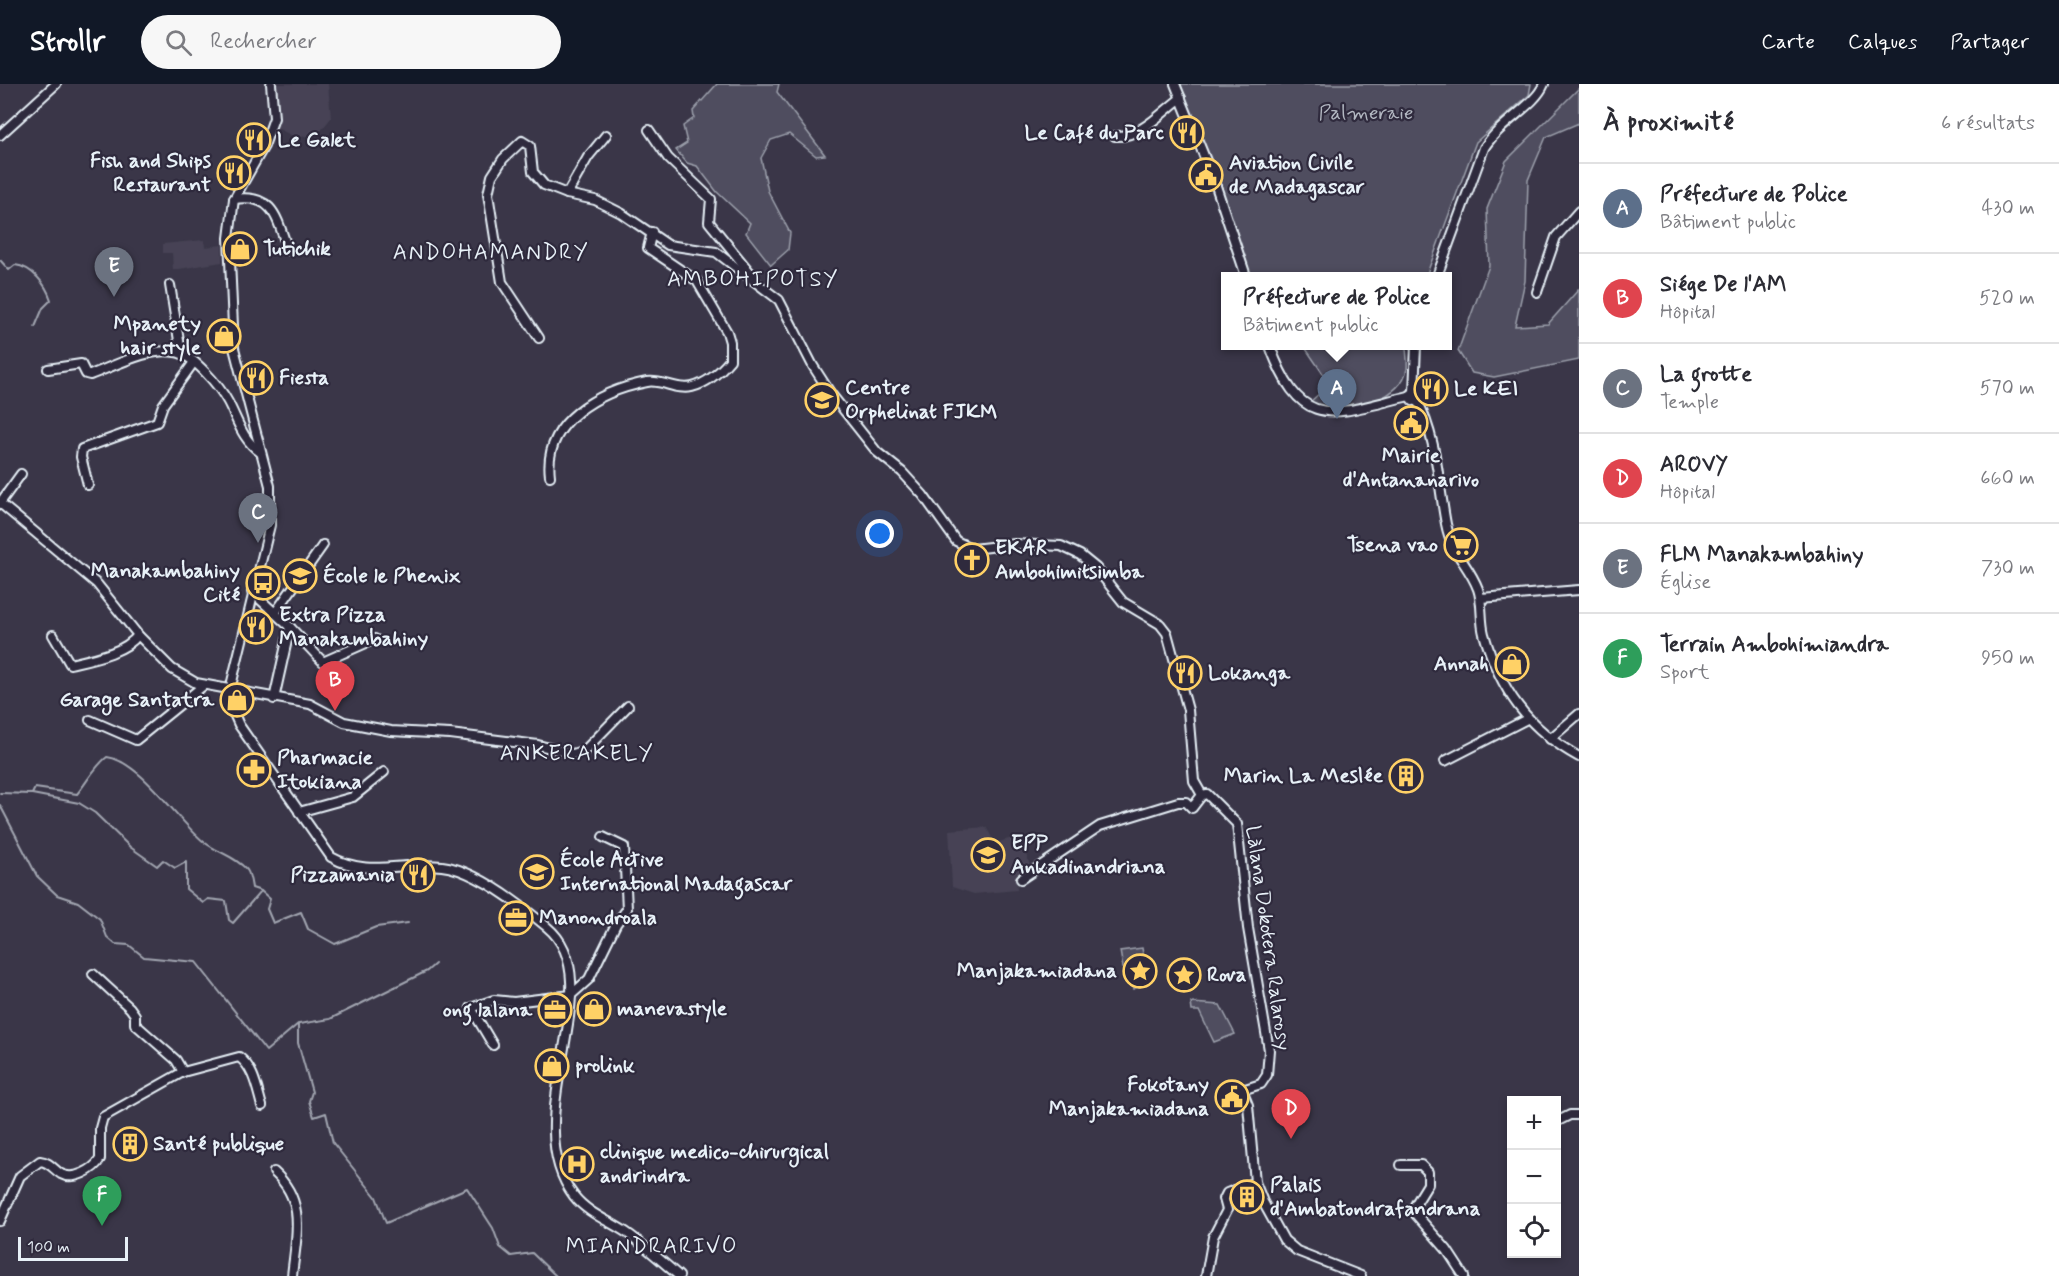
<!DOCTYPE html>
<html lang="fr">
<meta charset="utf-8">
<style>
body{margin:0;font-family:Mynerve,sans-serif;background:#f7f7f7;color:#2b2b33}
.controls{position:absolute;right:18px;bottom:18px;display:grid;overflow:hidden;border-radius:0px;box-shadow:0 3px 9px #0003}
.controls button{width:54px;height:54px;display:grid;place-items:center;padding:0;border:0;border-bottom:2px solid #e1e1e2;background:#fff;color:#2b2b33;font:30px sans-serif}
.scale{position:absolute;left:18px;bottom:15px;width:110px;box-sizing:border-box;padding-left:6px;border:3px solid #e8f1f8;border-top:0;font-size:16px;line-height:21px;white-space:nowrap;color:#e8f1f8;-webkit-text-stroke:4px #2f2a3d;paint-order:stroke}
.you{position:absolute;left:880px;top:450px;width:21px;height:21px;margin:-15px;border:4px solid #fff;border-radius:50%;background:#1a73e8;box-shadow:0 0 0 9px #1a73e833}
.badge{display:grid;place-items:center;width:39px;height:39px;border-radius:50%;background:#111827;color:#fff;font-size:20px;font-weight:700}
.pin{position:absolute;translate:-50% -50px;filter:drop-shadow(0 2px 3px #0008)}
.pin::after{content:'';position:absolute;top:32px;width:21px;height:18px;background:inherit;clip-path:polygon(0 0,100% 0,50% 100%)}
.popup{position:absolute;left:1221px;top:188px;width:231px;height:78px;box-sizing:border-box;display:grid;place-content:center;border-radius:0px;background:#fff;filter:drop-shadow(0 2px 4px #0005);font-size:20px;white-space:nowrap;color:#7c7c81}
.popup b{font-size:22px;color:#2b2b33}
.popup::after{content:'';position:absolute;left:50%;top:100%;margin-left:-12px;border:12px solid transparent;border-top-color:#fff}
.list{margin:0;padding:0;list-style:none}
h2{display:flex;justify-content:space-between;align-items:center;height:78px;margin:0;padding:0 24px;font-size:26px}
h2 small{font-size:20px;font-weight:400;color:#7c7c81}
.list li{display:grid;grid-template-columns:39px 1fr auto;gap:18px;align-items:center;box-sizing:border-box;height:90px;padding:0 24px;border-top:2px solid #e1e1e2}
.list b{display:block;font-size:22px;white-space:nowrap}
.list p{margin:0;font-size:20px;white-space:nowrap;color:#7c7c81}
.list em{font-size:20px;font-style:normal;color:#7c7c81}
.icon{flex:none;width:33px;height:33px;fill:none;stroke:currentColor;stroke-width:2;stroke-linecap:round;stroke-linejoin:round}
.map{position:relative;flex:none;width:1579px;height:1192px;overflow:hidden}
header{display:flex;align-items:center;gap:36px;box-sizing:border-box;height:84px;padding:0 30px;background:#111827;color:#fff}
header strong{font-size:28px}
nav{display:flex;gap:33px;margin-inline-start:auto;font-size:21px}
.search{width:420px;height:54px;background:#f7f7f7;display:flex;align-items:center;gap:15px;box-sizing:border-box;padding:0 21px;border-radius:33px;color:#7c7c81;font-size:22px}
main{display:flex}
aside{flex:1;background:#fff}
.map>svg:first-child{display:block}
.built{fill:#464354}
.green{fill:#504e5f;stroke:#9ca0ac;stroke-width:1.5}
.lines{fill:none;stroke-linecap:round;stroke-linejoin:round}
.stream{stroke:#a2a6b1;stroke-width:2}
.minor-casing{stroke:#e8f1f8;stroke-width:12}
.minor{stroke:#2f2a3d;stroke-width:8}
.labels{text-anchor:middle;dominant-baseline:central;stroke-width:4.5;stroke-linejoin:round;paint-order:stroke}
.park-label{font-size:21px;fill:#b3b8c2;stroke:#2f2a3d}
.poi-label{font-size:21px;font-weight:bold;fill:#e8f1f8;stroke:#2f2a3d;text-anchor:start}
.street-label{font-size:21px;fill:#e8f1f8;stroke:#2f2a3d}
.neighbourhood-label{font-size:22px;letter-spacing:1.5px;fill:#e8f1f8;stroke:#2f2a3d}
</style>
<header>
<strong>Strollr</strong>
<div class="search"><svg class="icon" aria-label="search" viewBox="0 0 24 24"><circle cx="10" cy="10" r="6"/><path d="M15 15l6 6"/></svg>Rechercher</div>
<nav><a>Carte</a><a>Calques</a><a>Partager</a></nav>
</header>
<main>
<div class="map">
<svg width="1579" height="1192" viewBox="0 0 1579 1192">
<rect width="100%" height="100%" fill="#3a3648"/>
<filter id="ink" filterUnits="userSpaceOnUse"><feTurbulence type="fractalNoise" baseFrequency=".0167" numOctaves="2"/><feDisplacementMap in="SourceGraphic" scale="12" xChannelSelector="R" yChannelSelector="G"/><feConvolveMatrix kernelMatrix="1 2 1 2 8 2 1 2 1" color-interpolation-filters="sRGB"/></filter>
<g filter="url(#ink)">
<g class="built">
<polygon points="273,0 328,0 331,34 319,49 297,54 277,44"/>
<polygon points="204,156 205,163 222,161 222,178 173,186 172,169 163,169 163,160"/>
<polygon points="986,743 995,759 1019,752 1031,784 1016,794 1017,806 974,810 952,803 949,746"/>
</g>
<g class="green">
<polygon points="717,0 779,0 777,8 825,71 816,72 789,50 771,56 761,74 768,107 790,149 788,166 771,181 746,149 750,139 717,108 697,82 687,79 676,66 687,59 683,42 694,34 693,27"/>
<polygon points="1176,0 1531,0 1529,11 1476,58 1426,192 1251,192"/>
<polygon points="1579,4 1579,39 1546,53 1528,96 1525,197 1515,242 1548,240 1579,205 1579,276 1494,293 1472,289 1458,267 1489,182 1487,125 1506,77"/>
<path d="M1304 262H1406C1406 269 1408 278 1407 285 1401 314 1353 329 1327 325 1322 324 1315 320 1310 318L1330 300Z"/>
<polygon points="1142,864 1148,899 1133,905 1123,884 1120,867"/>
<polygon points="1191,919 1220,921 1235,950 1214,958 1199,927 1192,927"/>
</g>
<g class="lines">
<g class="stream">
<path d="M0 176 9 186 15 181C32 183 46 200 51 216L43 224 35 243"/>
<path d="M0 709 32 710 35 704 77 710C87 698 95 682 107 673 140 677 178 737 204 758 218 769 235 772 247 786 250 790 251 798 252 804L261 807 270 815 267 825 273 839 301 828 308 845 335 860 376 843 408 839"/>
<polyline points="32,710 79,719 95,729 130,763 157,782 163,776 175,784 186,778 186,805 203,819 208,815 226,817 229,836 233,839 261,807"/>
<polyline points="0,721 37,792 57,811 78,818 100,835 107,853 115,860 129,861 144,873 196,878 266,967 298,940 298,959 312,1008 309,1017 314,1033 326,1029 333,1059 376,1113 386,1139 467,1104 493,1144 500,1163 511,1172 532,1169 556,1192"/>
<polyline points="299,940 330,935 427,887 435,880"/>
</g>
<g class="minor-casing">
<g id="minor">
<path d="M271 0 274 34 264 62 234 115 229 154 234 264 270 402V441L230 606 231 623 239 641 331 773C368 794 403 777 442 782 476 786 522 822 547 843 614 898 514 1034 574 1112 588 1130 612 1138 630 1151 647 1164 663 1178 679 1192"/>
<polyline points="1175,0 1215,99 1246,192"/>
<polyline points="649,46 668,74 711,115 709,138 753,192"/>
<polyline points="0,51 56,0"/>
<path d="M1115 52C1140 54 1162 28 1181 14"/>
<polyline points="567,110 588,73 606,51"/>
<path d="M234 115C274 109 277 135 288 166"/>
<path d="M1437 192 1484 64C1500 38 1535 22 1544 0"/>
<polyline points="170,201 181,269"/>
<polyline points="1537,208 1556,153 1579,127"/>
<polyline points="539,254 502,198 488,110 492,92 503,75 522,57 530,62 533,88 544,101 567,110 595,116 621,129 668,161 716,168 779,216 813,282 831,310 877,368 902,388 923,411 956,457 973,465 1015,460 1061,462 1080,471 1096,484 1123,518 1160,540 1167,549 1188,626 1194,697 1202,711 1207,710 1237,740 1248,844 1269,966 1267,991 1261,1000 1242,1006 1248,1021 1255,1098 1263,1118 1284,1156 1297,1167 1361,1192"/>
<path d="M1270 262C1302 351 1335 329 1409 312L1414 308 1418 314 1413 317 1409 312"/>
<path d="M48 285 81 280 86 290 90 291C115 282 149 263 175 268 193 270 220 303 228 318 238 337 242 355 260 368"/>
<polyline points="1414,308 1416,262"/>
<path d="M1417 316C1437 354 1438 398 1446 440 1452 471 1468 479 1478 505 1483 519 1480 535 1484 550 1500 606 1528 645 1579 673"/>
<path d="M550 392C543 337 600 307 647 298 661 295 677 307 692 303 708 299 720 288 730 276V258L727 248 697 197 648 164 652 148"/>
<polyline points="88,401 81,373 82,365 157,338 163,321 194,278"/>
<polyline points="0,419 21,390"/>
<path d="M1 420 97 500 138 551C125 569 91 575 70 580L53 551"/>
<polyline points="252,508 290,543"/>
<polyline points="1481,514 1579,506"/>
<polyline points="275,529 323,461"/>
<polyline points="138,551 172,585 196,599 310,620 344,638 391,647 450,650 538,661 573,670 585,666 628,622"/>
<polyline points="274,615 290,543 323,578 375,555"/>
<polyline points="90,636 136,656 204,601"/>
<polyline points="1550,655 1579,630"/>
<polyline points="1445,677 1527,635"/>
<polyline points="299,728 353,713 384,688"/>
<polyline points="1021,795 1100,742 1178,718 1186,718 1192,724 1202,711"/>
<polyline points="493,961 471,924 494,916 514,918 571,911 589,895 616,840 627,825 624,763 603,753"/>
<path d="M183 988 239 973C254 984 257 1005 262 1022"/>
<polyline points="1556,1038 1570,1031 1579,1031"/>
<polyline points="1401,1081 1421,1081 1428,1088 1428,1100 1412,1126 1447,1166 1464,1192"/>
<path d="M274 1088C307 1118 296 1152 292 1192"/>
<path d="M0 1137 20 1092 40 1077C50 1078 53 1085 61 1090 73 1097 94 1086 100 1075V1044L103 1033 183 988 176 976 135 940V931L130 924 93 890"/>
<polyline points="1206,1192 1213,1153 1227,1126 1224,1115 1227,1109 1255,1098"/>
</g>
</g>
<use href="#minor" class="minor"/>
</g>
</g>
<defs>
<g id="restaurant-ring" transform="scale(1.725)"><circle r="9.5" fill="#2f2a3d" stroke="#ffd166" stroke-width="1.5"/><path d="M-5-6h1v4h1v-4h1v4h1v-4h1v5L-1.5 .5V6h-2V.5L-5-1ZM5-6V6H3V1.5H1.5Q1.5-4 5-6Z" fill="#ffd166"/></g>
<g id="civic-ring" transform="scale(1.725)"><circle r="9.5" fill="#2f2a3d" stroke="#ffd166" stroke-width="1.5"/><path d="M-.6-6.5H3V-4.5H.6V-3L4-1V1h2V6H-6V1h2V-1L-.6-3ZM-1.2 2.5V6h2.4V2.5Z" fill="#ffd166"/></g>
<g id="shop-ring" transform="scale(1.725)"><circle r="9.5" fill="#2f2a3d" stroke="#ffd166" stroke-width="1.5"/><path d="M-5-2.5h2.3a2.7 3.5 0 0 1 5.4 0H5L5.5 6h-11ZM-1.5-2.5h3a1.5 2.3 0 0 0-3 0Z" fill="#ffd166"/></g>
<g id="school-ring" transform="scale(1.725)"><circle r="9.5" fill="#2f2a3d" stroke="#ffd166" stroke-width="1.5"/><path d="M0-5L7-2L0 1L-7-2ZM-4 1L0 2.5L4 1V4Q0 6-4 4Z" fill="#ffd166"/></g>
<g id="supermarket-ring" transform="scale(1.725)"><circle r="9.5" fill="#2f2a3d" stroke="#ffd166" stroke-width="1.5"/><path d="M-6-5.5h2.5l.6 2H6L4.5 2H-2.5L-4.4-4H-6ZM-1.5 3.2a1.3 1.3 0 1 0 .1 0ZM3 3.2a1.3 1.3 0 1 0 .1 0Z" fill="#ffd166"/></g>
<g id="church-ring" transform="scale(1.725)"><circle r="9.5" fill="#2f2a3d" stroke="#ffd166" stroke-width="1.5"/><path d="M-1.2-6h2.4v3.5h3.3v2.4h-3.3V6h-2.4V-.1h-3.3v-2.4h3.3Z" fill="#ffd166"/></g>
<g id="bus-ring" transform="scale(1.725)"><circle r="9.5" fill="#2f2a3d" stroke="#ffd166" stroke-width="1.5"/><path d="M-5-6H5V4H4V6H2V4H-2V6H-4V4H-5ZM-3.5-4V0h7V-4ZM-3.5 1.2v1.5H-2V1.2ZM2 1.2v1.5H3.5V1.2Z" fill="#ffd166"/></g>
<g id="pharmacy-ring" transform="scale(1.725)"><circle r="9.5" fill="#2f2a3d" stroke="#ffd166" stroke-width="1.5"/><path d="M-2-6h4v4h4v4h-4v4h-4v-4h-4v-4h4Z" fill="#ffd166"/></g>
<g id="building-ring" transform="scale(1.725)"><circle r="9.5" fill="#2f2a3d" stroke="#ffd166" stroke-width="1.5"/><path d="M-4-6H4V6H1V3H-1V6H-4ZM-2.5-4.3h1.7v1.8h-1.7ZM.8-4.3h1.7v1.8H.8ZM-2.5-1h1.7V.8h-1.7ZM.8-1h1.7V.8H.8Z" fill="#ffd166"/></g>
<g id="office-ring" transform="scale(1.725)"><circle r="9.5" fill="#2f2a3d" stroke="#ffd166" stroke-width="1.5"/><path d="M-6-3h4V-5.5h4V-3h4V5H-6ZM-1-4.5V-3h2v-1.5ZM-6 0V1H6V0Z" fill="#ffd166"/></g>
<g id="sight-ring" transform="scale(1.725)"><circle r="9.5" fill="#2f2a3d" stroke="#ffd166" stroke-width="1.5"/><path d="M0-6L1.8-2.2L6-1.7L2.9 1.2L3.7 5.4L0 3.3L-3.7 5.4L-2.9 1.2L-6-1.7L-1.8-2.2Z" fill="#ffd166"/></g>
<g id="hospital-ring" transform="scale(1.725)"><circle r="9.5" fill="#2f2a3d" stroke="#ffd166" stroke-width="1.5"/><path d="M-5-5h3v3.5h4V-5h3V5h-3V1.5h-4V5h-3Z" fill="#ffd166"/></g>
</defs>
<g fill-rule="evenodd">
<use href="#restaurant-ring" x="1187" y="49"/>
<use href="#restaurant-ring" x="254" y="56"/>
<use href="#restaurant-ring" x="234" y="89"/>
<use href="#civic-ring" x="1206" y="91"/>
<use href="#shop-ring" x="240" y="165"/>
<use href="#shop-ring" x="224" y="252"/>
<use href="#restaurant-ring" x="256" y="294"/>
<use href="#restaurant-ring" x="1431" y="305"/>
<use href="#school-ring" x="822" y="316"/>
<use href="#civic-ring" x="1411" y="339"/>
<use href="#supermarket-ring" x="1461" y="461"/>
<use href="#church-ring" x="972" y="476"/>
<use href="#school-ring" x="300" y="492"/>
<use href="#bus-ring" x="263" y="499"/>
<use href="#restaurant-ring" x="256" y="543"/>
<use href="#shop-ring" x="1512" y="580"/>
<use href="#restaurant-ring" x="1185" y="589"/>
<use href="#shop-ring" x="237" y="616"/>
<use href="#pharmacy-ring" x="254" y="686"/>
<use href="#building-ring" x="1406" y="692"/>
<use href="#school-ring" x="988" y="771"/>
<use href="#school-ring" x="537" y="788"/>
<use href="#restaurant-ring" x="418" y="791"/>
<use href="#office-ring" x="516" y="834"/>
<use href="#sight-ring" x="1140" y="887"/>
<use href="#sight-ring" x="1184" y="891"/>
<use href="#shop-ring" x="594" y="925"/>
<use href="#office-ring" x="555" y="926"/>
<use href="#shop-ring" x="552" y="982"/>
<use href="#civic-ring" x="1232" y="1013"/>
<use href="#building-ring" x="130" y="1060"/>
<use href="#hospital-ring" x="577" y="1080"/>
<use href="#building-ring" x="1247" y="1113"/>
</g>
<g class="labels">
<g class="park-label">
<text x="1366" y="29">Palmeraie</text>
</g>
<g class="poi-label">
<text x="1164" y="49" text-anchor="end">Le Café du Parc</text>
<text x="277" y="56">Le Galet</text>
<text x="211" y="77" text-anchor="end">Fish and Ships<tspan x="211" dy="24">Restaurant</tspan></text>
<text x="1229" y="79">Aviation Civile<tspan x="1229" dy="24">de Madagascar</tspan></text>
<text x="263" y="165">Tutichik</text>
<text x="201" y="240" text-anchor="end">Mpanety<tspan x="201" dy="24">hair style</tspan></text>
<text x="279" y="294">Fiesta</text>
<text x="845" y="304">Centre<tspan x="845" dy="24">Orphelinat FJKM</tspan></text>
<text x="1454" y="305">Le KEI</text>
<text x="1411" y="372" text-anchor="middle">Mairie<tspan x="1411" dy="24">d'Antananarivo</tspan></text>
<text x="1438" y="461" text-anchor="end">Tsena vao</text>
<text x="995" y="464">EKAR<tspan x="995" dy="24">Ambohimitsimba</tspan></text>
<text x="240" y="487" text-anchor="end">Manakambahiny<tspan x="240" dy="24">Cité</tspan></text>
<text x="323" y="492">École le Phenix</text>
<text x="279" y="531">Extra Pizza<tspan x="279" dy="24">Manakambahiny</tspan></text>
<text x="1489" y="580" text-anchor="end">Annah</text>
<text x="1208" y="589">Lokanga</text>
<text x="214" y="616" text-anchor="end">Garage Santatra</text>
<text x="277" y="674">Pharmacie<tspan x="277" dy="24">Itokiana</tspan></text>
<text x="1383" y="692" text-anchor="end">Marin La Meslée</text>
<text x="1011" y="759">EPP<tspan x="1011" dy="24">Ankadinandriana</tspan></text>
<text x="560" y="776">École Active<tspan x="560" dy="24">International Madagascar</tspan></text>
<text x="395" y="791" text-anchor="end">Pizzamania</text>
<text x="539" y="834">Manondroala</text>
<text x="1117" y="887" text-anchor="end">Manjakamiadana</text>
<text x="1207" y="891">Rova</text>
<text x="617" y="925">manevastyle</text>
<text x="532" y="926" text-anchor="end">ong lalana</text>
<text x="575" y="982">prolink</text>
<text x="1209" y="1001" text-anchor="end">Fokotany<tspan x="1209" dy="24">Manjakamiadana</tspan></text>
<text x="153" y="1060">Santé publique</text>
<text x="600" y="1068">clinique medico-chirurgical<tspan x="600" dy="24">andrindra</tspan></text>
<text x="1270" y="1101">Palais<tspan x="1270" dy="24">d'Ambatondrafandrana</tspan></text>
</g>
<g class="street-label">
<text transform="translate(1268 854) rotate(82)">Làlana Dokotera Ralarosy</text>
</g>
<g class="neighbourhood-label">
<text x="491" y="169">ANDOHAMANDRY</text>
<text x="753" y="196">AMBOHIPOTSY</text>
<text x="577" y="670">ANKERAKELY</text>
<text x="652" y="1163">MIANDRARIVO</text>
</g>
</g>
</svg>
<div class="controls">
<button>+</button>
<button>−</button>
<button><svg class="icon" aria-label="locate" viewBox="0 0 24 24"><circle cx="12" cy="12" r="6"/><path d="M12 2v4M12 18v4M2 12h4M18 12h4"/></svg></button>
</div>
<div class="scale">100 m</div>
<div class="you"></div>
<div class="pin badge" style="left:1337px;top:335px;background:#5c6f8a">A</div>
<div class="popup"><b>Préfecture de Police</b>Bâtiment public</div>
<div class="pin badge" style="left:335px;top:627px;background:#e0444e">B</div>
<div class="pin badge" style="left:258px;top:459px;background:#6b7280">C</div>
<div class="pin badge" style="left:1291px;top:1055px;background:#e0444e">D</div>
<div class="pin badge" style="left:114px;top:213px;background:#6b7280">E</div>
<div class="pin badge" style="left:102px;top:1142px;background:#2e9e5b">F</div>
</div>
<aside>
<h2>À proximité<small>6 résultats</small></h2>
<ul class="list">
<li><span class="badge" style="background:#5c6f8a">A</span><div><b>Préfecture de Police</b><p>Bâtiment public</p></div><em>430 m</em></li>
<li><span class="badge" style="background:#e0444e">B</span><div><b>Siége De l'AM</b><p>Hôpital</p></div><em>520 m</em></li>
<li><span class="badge" style="background:#6b7280">C</span><div><b>La grotte</b><p>Temple</p></div><em>570 m</em></li>
<li><span class="badge" style="background:#e0444e">D</span><div><b>AROVY</b><p>Hôpital</p></div><em>660 m</em></li>
<li><span class="badge" style="background:#6b7280">E</span><div><b>FLM Manakambahiny</b><p>Église</p></div><em>730 m</em></li>
<li><span class="badge" style="background:#2e9e5b">F</span><div><b>Terrain Ambohimiandra</b><p>Sport</p></div><em>950 m</em></li>
</ul>
</aside>
</main>
